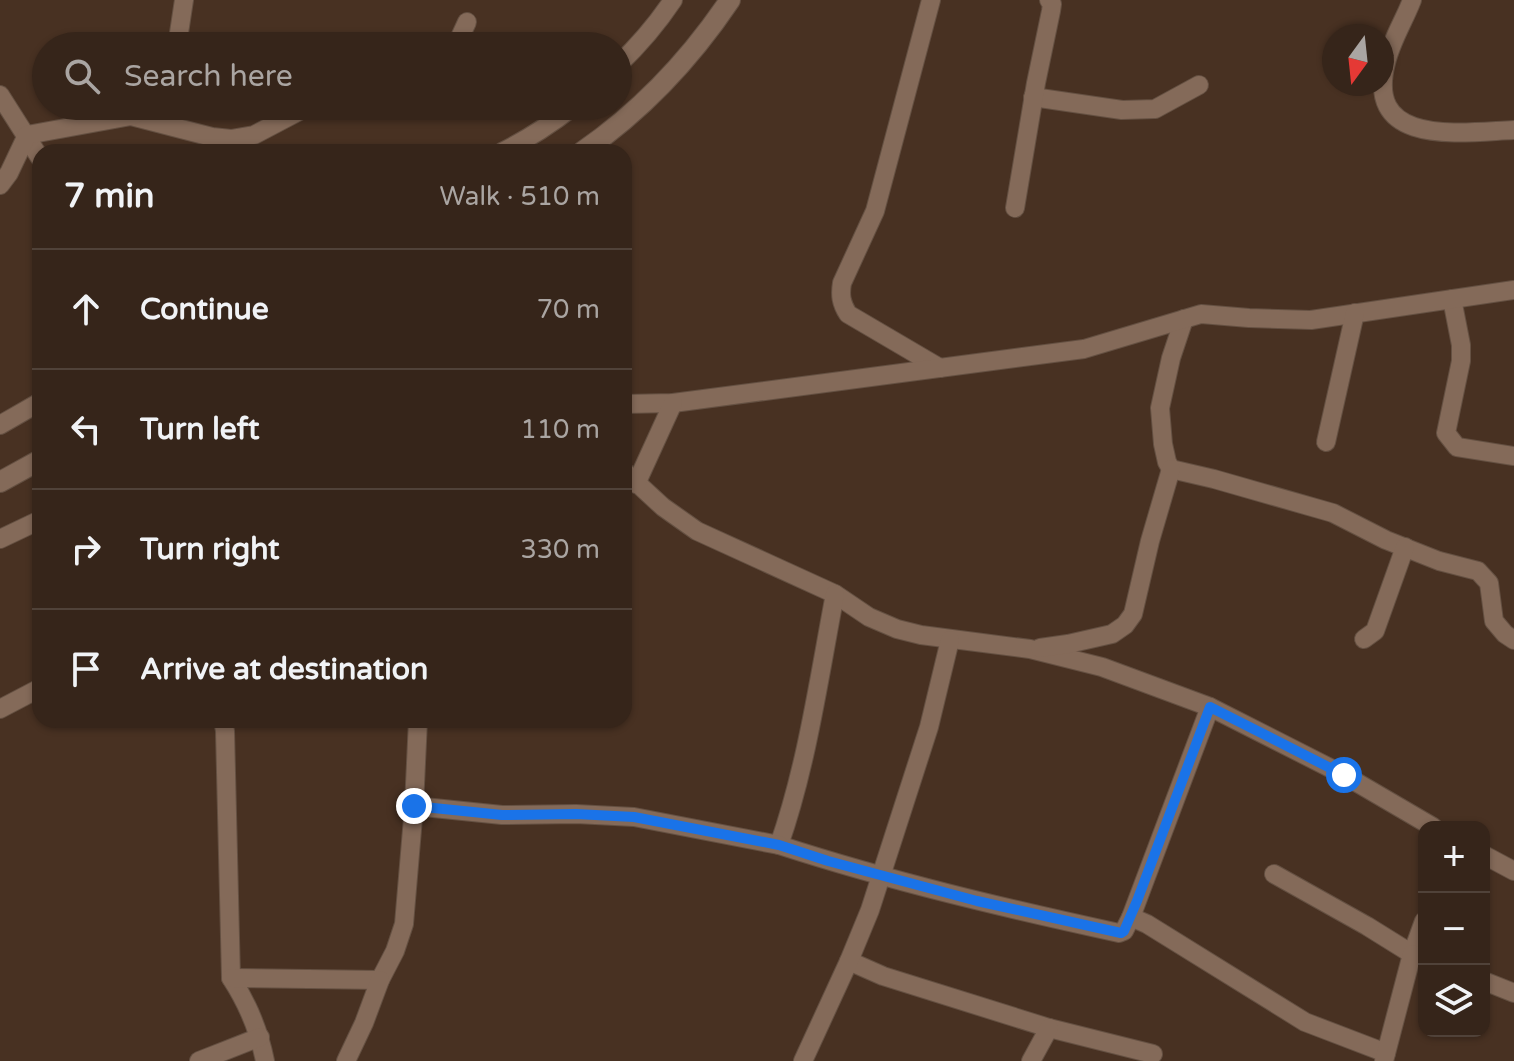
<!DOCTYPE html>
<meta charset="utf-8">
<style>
body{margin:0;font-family:"Varela Round",sans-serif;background:#413127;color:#f1f3f6}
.controls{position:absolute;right:24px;bottom:24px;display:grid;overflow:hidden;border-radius:16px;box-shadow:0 2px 6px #0004}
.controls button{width:72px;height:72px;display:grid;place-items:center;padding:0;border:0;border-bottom:2px solid #504239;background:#36251a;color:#f1f3f6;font:40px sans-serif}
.compass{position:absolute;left:1322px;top:24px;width:72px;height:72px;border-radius:50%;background:#36251a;box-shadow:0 2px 6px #0004;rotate:195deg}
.stop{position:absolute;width:24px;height:24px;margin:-18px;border:6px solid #1a73e8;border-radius:50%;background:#fff}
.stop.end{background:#1a73e8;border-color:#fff;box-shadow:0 2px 8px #0008}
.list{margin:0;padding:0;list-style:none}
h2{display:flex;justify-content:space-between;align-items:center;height:104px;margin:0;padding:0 32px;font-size:34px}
h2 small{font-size:26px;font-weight:400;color:#aaa5a2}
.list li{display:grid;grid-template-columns:52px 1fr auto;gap:24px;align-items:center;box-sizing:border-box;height:120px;padding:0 32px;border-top:2px solid #504239}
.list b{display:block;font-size:30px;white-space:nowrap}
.list em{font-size:26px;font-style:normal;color:#aaa5a2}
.icon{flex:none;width:44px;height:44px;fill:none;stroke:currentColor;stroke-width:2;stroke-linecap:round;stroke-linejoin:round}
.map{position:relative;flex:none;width:1514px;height:1061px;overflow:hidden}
.search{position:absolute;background:#36251a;box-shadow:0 2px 6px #0004;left:32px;top:32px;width:600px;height:88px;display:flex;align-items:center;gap:20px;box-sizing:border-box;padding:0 28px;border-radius:44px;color:#aaa5a2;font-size:30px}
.panel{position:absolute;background:#36251a;box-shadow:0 2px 6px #0004;left:32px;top:144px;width:600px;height:584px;border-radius:24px}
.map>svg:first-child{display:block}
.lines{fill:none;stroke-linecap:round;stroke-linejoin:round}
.minor-casing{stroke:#645042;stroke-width:20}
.secondary-casing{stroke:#645042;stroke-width:22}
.minor{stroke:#846a59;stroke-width:18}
.secondary{stroke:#846a59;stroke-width:20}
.route{stroke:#1a73e8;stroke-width:10}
</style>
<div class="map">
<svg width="1514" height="1061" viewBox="0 0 1514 1061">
<rect width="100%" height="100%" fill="#483122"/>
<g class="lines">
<g class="minor-casing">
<g id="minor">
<path d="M931 0 875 211 842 283C840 295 841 303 848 314L940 368"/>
<path d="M1412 0C1404 21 1391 41 1386 63 1364 148 1463 132 1514 130"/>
<polyline points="177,46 184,0"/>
<polyline points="456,46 467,22"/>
<path d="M618 65C639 45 657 24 673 0"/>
<polyline points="0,95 40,158"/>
<polyline points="1033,97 1122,110 1155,109 1199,85"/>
<polyline points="131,116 212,137 231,139 254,135 309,106"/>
<path d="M502 152C528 139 551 124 574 106"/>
<polyline points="0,185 9,173 27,135 131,116 152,106"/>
<polyline points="1015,208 1036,83 1051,11 1052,4 1049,0"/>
<polyline points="1452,299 1461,345 1461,361 1446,433 1457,447 1514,456"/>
<polyline points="1184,319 1171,358 1160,408 1163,444 1167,462 1171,469 1214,479 1333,513 1386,540 1439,561 1478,571 1489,583 1494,621 1505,634 1514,640"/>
<polyline points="624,404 673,403 1084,349 1201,314 1249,318 1311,320 1514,290"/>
<polyline points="0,425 40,402"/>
<polyline points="1326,442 1355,313"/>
<polyline points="624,471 663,507 697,531 835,594 869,617 897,629 921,635 1030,649 1102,667 1210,707 1344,775 1433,827"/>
<polyline points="636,484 673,403"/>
<polyline points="0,539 40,520"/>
<path d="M835 594C819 678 807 765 779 845 890 881 1004 908 1119 933L1124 931 1131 917"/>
<polyline points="1364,639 1375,631 1405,547"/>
<polyline points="1040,648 1068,644 1112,634 1125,625 1133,614 1150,541 1171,469"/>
<polyline points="1210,707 1131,917 1147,924 1305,1022 1386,1053"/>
<polyline points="0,709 40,688"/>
<path d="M223 720 225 731 231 978C248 1004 259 1031 265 1061"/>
<polyline points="414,806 502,815 576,814 634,817 779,845"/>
<polyline points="1484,855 1514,871"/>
<polyline points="1274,874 1367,926 1412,954 1424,921"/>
<polyline points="849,961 883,976 1049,1028 1153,1054"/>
<polyline points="231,978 380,980 395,951 404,924 414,806 418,720"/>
<polyline points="1484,981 1514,993"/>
<polyline points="199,1061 260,1037"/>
<polyline points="346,1061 364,1023 380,980"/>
<polyline points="803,1061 849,961 870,910 929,727 950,640"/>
<polyline points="1031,1061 1049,1028"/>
<polyline points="1384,1061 1412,954 1421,957"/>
</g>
</g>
<g class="secondary-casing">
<g id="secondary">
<path d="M582 152C640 112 691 58 730 0"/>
<polyline points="0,482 40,460"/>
</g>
</g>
<use href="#minor" class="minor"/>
<use href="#secondary" class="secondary"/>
</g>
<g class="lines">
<polyline class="route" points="414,806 502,815 576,814 634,817 779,845 828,861 977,901 1121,933 1124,931 1137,901 1210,707 1344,775"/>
</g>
</svg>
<div class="controls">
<button>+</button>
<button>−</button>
<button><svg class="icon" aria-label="layers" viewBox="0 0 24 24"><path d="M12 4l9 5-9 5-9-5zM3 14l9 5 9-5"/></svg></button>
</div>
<svg class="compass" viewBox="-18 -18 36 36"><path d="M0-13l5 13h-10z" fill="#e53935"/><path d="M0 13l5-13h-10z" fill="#aaa5a2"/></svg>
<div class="stop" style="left:1344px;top:775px"></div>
<div class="stop end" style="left:414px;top:806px"></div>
<div class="search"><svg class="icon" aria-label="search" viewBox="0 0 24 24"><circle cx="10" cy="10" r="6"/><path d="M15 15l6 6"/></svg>Search here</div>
<section class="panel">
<h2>7 min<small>Walk · 510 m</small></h2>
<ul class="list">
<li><svg class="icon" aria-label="ahead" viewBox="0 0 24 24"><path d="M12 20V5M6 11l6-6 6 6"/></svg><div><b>Continue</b></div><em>70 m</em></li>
<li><svg class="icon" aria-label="left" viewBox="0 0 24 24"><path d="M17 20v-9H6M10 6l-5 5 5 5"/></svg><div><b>Turn left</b></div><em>110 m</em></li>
<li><svg class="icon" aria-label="right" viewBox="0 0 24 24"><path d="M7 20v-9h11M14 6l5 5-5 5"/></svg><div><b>Turn right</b></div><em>330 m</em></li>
<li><svg class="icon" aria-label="arrive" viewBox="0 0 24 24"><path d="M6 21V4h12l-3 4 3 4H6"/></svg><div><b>Arrive at destination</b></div></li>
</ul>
</section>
</div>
